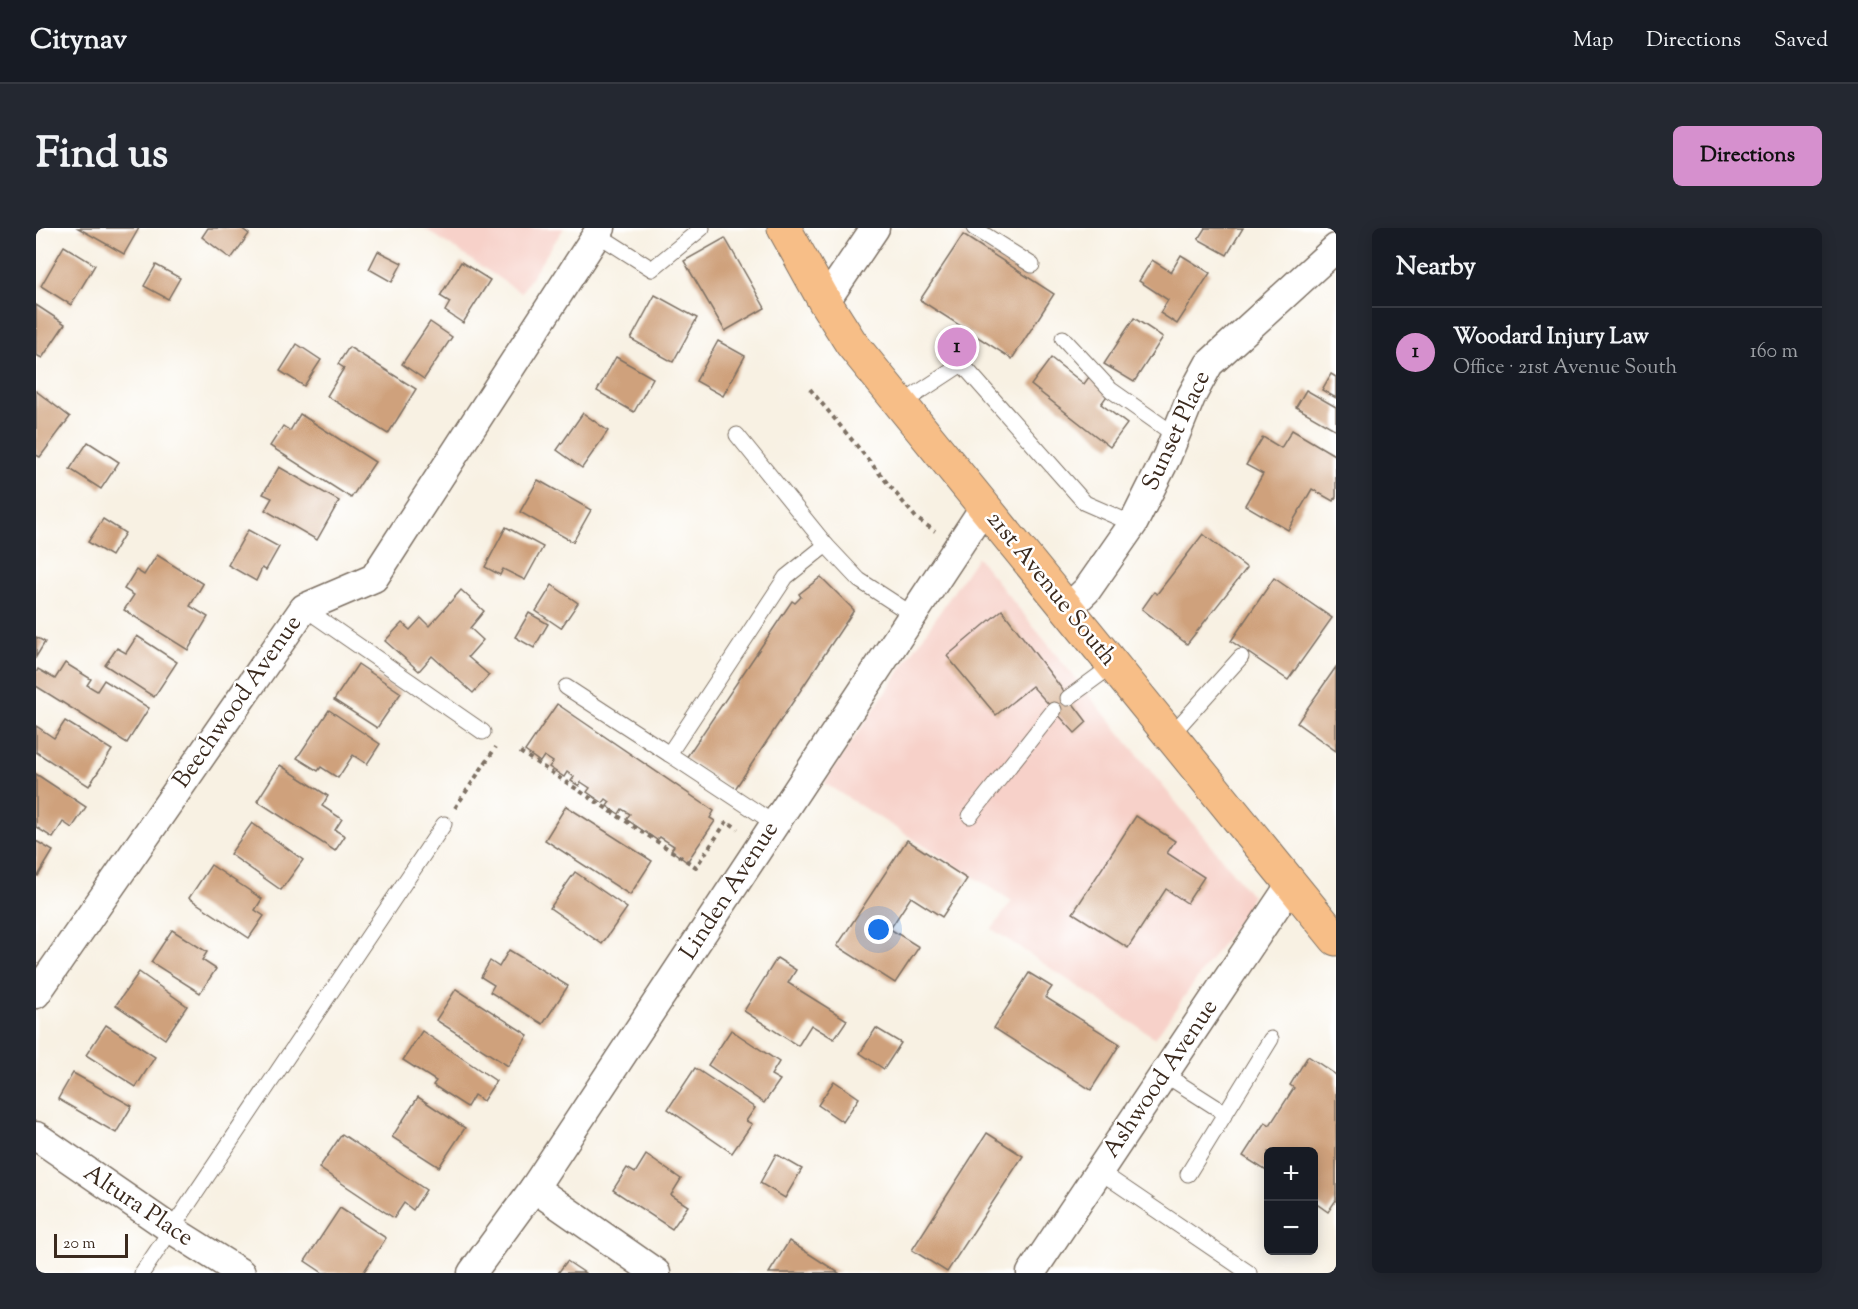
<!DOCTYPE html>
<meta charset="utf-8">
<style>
body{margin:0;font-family:"Sorts Mill Goudy",serif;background:#242831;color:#f1f3f6}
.controls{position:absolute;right:18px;bottom:18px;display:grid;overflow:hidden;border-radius:9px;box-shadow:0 3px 15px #0003}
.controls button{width:54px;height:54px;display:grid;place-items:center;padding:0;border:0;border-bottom:2px solid #363941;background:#171b24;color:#f1f3f6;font:30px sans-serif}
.scale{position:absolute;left:18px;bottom:15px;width:74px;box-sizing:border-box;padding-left:6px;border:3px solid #3b2a1e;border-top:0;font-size:16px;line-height:21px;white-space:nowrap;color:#3b2a1e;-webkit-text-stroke:4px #fff;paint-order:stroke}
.you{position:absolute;left:843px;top:702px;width:21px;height:21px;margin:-15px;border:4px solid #fff;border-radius:50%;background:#1a73e8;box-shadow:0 0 0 9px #1a73e833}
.badge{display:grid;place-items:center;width:39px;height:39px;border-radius:50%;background:#d690ce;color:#111;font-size:20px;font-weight:700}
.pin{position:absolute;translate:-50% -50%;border:3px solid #fff;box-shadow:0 2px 6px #0006}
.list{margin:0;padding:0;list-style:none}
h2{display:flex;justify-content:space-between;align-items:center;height:78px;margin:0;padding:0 24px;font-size:26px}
h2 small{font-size:20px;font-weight:400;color:#9ea1a6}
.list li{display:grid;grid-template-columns:39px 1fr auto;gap:18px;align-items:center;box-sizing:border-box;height:90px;padding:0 24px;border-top:2px solid #363941}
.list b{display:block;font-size:22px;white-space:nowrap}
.list p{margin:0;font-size:20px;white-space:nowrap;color:#9ea1a6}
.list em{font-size:20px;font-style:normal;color:#9ea1a6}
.map{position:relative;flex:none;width:1300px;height:1045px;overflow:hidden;border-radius:9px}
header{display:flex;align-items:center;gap:36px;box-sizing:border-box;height:84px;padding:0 30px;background:#171b24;border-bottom:2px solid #363941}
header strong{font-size:28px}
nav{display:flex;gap:33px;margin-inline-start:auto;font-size:21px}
.intro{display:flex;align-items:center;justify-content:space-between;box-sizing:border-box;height:144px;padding:0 36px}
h1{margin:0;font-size:42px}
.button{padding:15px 27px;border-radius:9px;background:#d690ce;color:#111;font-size:21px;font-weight:700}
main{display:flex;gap:36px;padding:0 36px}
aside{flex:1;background:#171b24;border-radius:9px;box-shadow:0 3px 15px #0003}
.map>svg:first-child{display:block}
.built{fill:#f7d1c9}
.building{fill:#cfa17c}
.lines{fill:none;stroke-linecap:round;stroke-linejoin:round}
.lane-casing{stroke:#7d7063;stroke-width:17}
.street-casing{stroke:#7d7063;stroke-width:31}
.primary-casing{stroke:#7d7063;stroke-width:35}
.path{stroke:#7d7063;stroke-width:4;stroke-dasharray:4.5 4.5;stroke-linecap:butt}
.lane{stroke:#fff;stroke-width:15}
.street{stroke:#fff;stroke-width:28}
.primary{stroke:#f7be87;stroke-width:33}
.labels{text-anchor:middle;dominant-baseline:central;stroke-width:5;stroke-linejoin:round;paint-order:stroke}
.street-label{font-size:24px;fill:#3b2a1e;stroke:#fff}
</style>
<header>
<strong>Citynav</strong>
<nav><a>Map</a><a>Directions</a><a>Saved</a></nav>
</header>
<div class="intro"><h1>Find us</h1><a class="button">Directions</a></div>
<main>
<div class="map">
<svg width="1300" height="1045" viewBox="0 0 1300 1045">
<rect width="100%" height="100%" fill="#fff"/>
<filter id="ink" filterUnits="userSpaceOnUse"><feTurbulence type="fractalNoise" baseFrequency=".0167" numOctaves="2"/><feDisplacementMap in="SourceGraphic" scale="12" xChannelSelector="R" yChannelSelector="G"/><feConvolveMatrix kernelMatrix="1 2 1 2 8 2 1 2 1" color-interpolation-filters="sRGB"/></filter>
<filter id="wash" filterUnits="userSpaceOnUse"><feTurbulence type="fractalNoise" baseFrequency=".008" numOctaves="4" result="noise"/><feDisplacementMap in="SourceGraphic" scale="24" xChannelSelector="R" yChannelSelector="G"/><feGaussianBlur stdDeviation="1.35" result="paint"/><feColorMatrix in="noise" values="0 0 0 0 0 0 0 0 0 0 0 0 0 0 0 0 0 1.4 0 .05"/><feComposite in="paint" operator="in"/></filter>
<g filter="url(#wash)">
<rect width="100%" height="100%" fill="#f8f1e3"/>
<g class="built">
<polygon points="388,0 528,0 485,65"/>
<polygon points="941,329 1216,668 1212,679 1119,810 956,701 976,673 788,555"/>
</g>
<g id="blocks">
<g class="building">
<polygon points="42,0 103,0 88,26"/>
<polygon points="172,0 205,0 213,6 195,31 166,9"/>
<polygon points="1169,0 1207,0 1191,27 1162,11"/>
<polygon points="927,7 1018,66 976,131 884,72"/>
<polygon points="689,10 729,80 689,103 648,33"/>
<polygon points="28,18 59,37 35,77 5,58"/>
<polygon points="342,23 366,35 356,54 333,41"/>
<polygon points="1145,27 1174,45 1141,96 1124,85 1132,72 1103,53 1116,32 1135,44"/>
<polygon points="425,34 454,52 427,95 409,83 414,74 404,68"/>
<polygon points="120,37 144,50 132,71 108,58"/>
<polygon points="619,67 661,90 637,134 595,111"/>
<polygon points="0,77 29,96 6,130 0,127"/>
<polygon points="1098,90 1127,109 1098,154 1068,136"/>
<polygon points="394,94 416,109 388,151 366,136"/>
<polygon points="682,113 709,128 687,168 660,153"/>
<polygon points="261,116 285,132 268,158 244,143"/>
<polygon points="313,119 380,161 352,206 291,168 308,140 302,136"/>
<polygon points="580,129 617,150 598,184 561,163"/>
<polygon points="1015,130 1048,156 1053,149 1073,165 1065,176 1091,196 1074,219 995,157"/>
<polygon points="1295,146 1300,149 1300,170 1286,162"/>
<polygon points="1270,162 1300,179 1300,202 1260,179"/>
<polygon points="0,163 34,189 4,229 0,227"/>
<polygon points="547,185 572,203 546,240 521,222"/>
<polygon points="264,186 339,234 315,270 234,218 247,198 254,203"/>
<polygon points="1256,202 1300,228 1300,269 1297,273 1276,261 1252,302 1209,277 1227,246 1210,237 1227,209 1245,220"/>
<polygon points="52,214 83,234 65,261 34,241"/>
<polygon points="243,239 303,273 281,312 229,282 236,270 227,266"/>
<polygon points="502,252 555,282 537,314 484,284"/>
<polygon points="67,291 89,305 75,328 52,314"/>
<polygon points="470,299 507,319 489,352 467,341 464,347 449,339"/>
<polygon points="212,302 243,319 230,342 226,340 220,353 192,337"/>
<polygon points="1167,306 1211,340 1151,416 1106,381 1118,364 1121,366"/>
<polygon points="121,327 167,356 154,378 172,389 152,422 88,382 98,367 88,361 100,342 108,347"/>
<polygon points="785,349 818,382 699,561 650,530 756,373 759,375 765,369 763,366"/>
<polygon points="1238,350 1296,390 1252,452 1195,413"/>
<polygon points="516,357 542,375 525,400 500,383"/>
<polygon points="425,362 448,383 434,400 447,412 432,429 453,447 437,465 396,428 383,443 349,413 366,395 374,402 385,390 393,398"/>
<polygon points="966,382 1051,494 1039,505 996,458 960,487 911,428"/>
<polygon points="493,385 512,396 498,420 479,409"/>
<polygon points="101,408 141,434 118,469 69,437 81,420 90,425"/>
<polygon points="0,409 9,414 0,429"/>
<polygon points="29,435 55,451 51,457 61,463 68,452 113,480 91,515 0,458 0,445 2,441 19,451"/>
<polygon points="322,436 365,465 341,500 298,472"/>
<polygon points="1300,439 1300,523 1261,495"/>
<polygon points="521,476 678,583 674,590 679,593 651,634 635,622 638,618 624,609 621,612 590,591 594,586 586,581 583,586 571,578 574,574 570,571 567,575 551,564 554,560 545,554 543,558 535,553 538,549 531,544 528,549 513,539 517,534 508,528 504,534 489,523"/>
<polygon points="293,482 344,516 331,536 317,527 302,550 285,539 282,543 261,530"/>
<polygon points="29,493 76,522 53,558 0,524 0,498 18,510"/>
<polygon points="244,537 292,568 286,578 306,591 299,602 309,608 299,623 221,573"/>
<polygon points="0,546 50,579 36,600 27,594 17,610 0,599"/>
<polygon points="530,578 616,633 594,667 509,612"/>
<polygon points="1100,588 1139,613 1131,625 1168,649 1151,675 1130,661 1092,720 1037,685"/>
<polygon points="216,595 267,632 245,662 194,626"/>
<polygon points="871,612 931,651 906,689 875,669 854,701 883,719 859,755 801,718"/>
<polygon points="0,613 17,623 2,648 0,647"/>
<polygon points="175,637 226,671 219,682 228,688 213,710 153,670"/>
<polygon points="539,644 591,680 566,716 514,680"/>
<polygon points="136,702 171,724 166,732 180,741 164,765 115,734"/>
<polygon points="473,722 532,758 507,796 454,764 458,757 445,749 454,733 463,739"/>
<polygon points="741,730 760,742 752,755 811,792 798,811 775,797 762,818 708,783"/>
<polygon points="103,744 151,778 129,811 80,777"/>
<polygon points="993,745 1016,759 1009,769 1084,816 1055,862 958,800"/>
<polygon points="420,761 492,807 472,838 400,792"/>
<polygon points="70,797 119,829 100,859 50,827"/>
<polygon points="840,800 865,815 848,841 824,825"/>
<polygon points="695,802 743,834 735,847 744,852 728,875 672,837"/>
<polygon points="386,803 460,853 447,873 438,867 431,879 397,857 400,853 367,832"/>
<polygon points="1272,828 1300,847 1300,972 1292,984 1278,974 1278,924 1232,924 1232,944 1207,928 1229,894 1234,897 1258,860 1254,857"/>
<polygon points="659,840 719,880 710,893 716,896 696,925 632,881"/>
<polygon points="37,845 96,878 80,905 22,871"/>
<polygon points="798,853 823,870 807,894 782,877"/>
<polygon points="382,869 429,900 403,939 356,909"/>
<polygon points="951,905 987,928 911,1044 876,1022"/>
<polygon points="306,906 390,962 377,982 368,975 358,990 283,940"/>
<polygon points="740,926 766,941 749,970 724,955"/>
<polygon points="610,927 645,951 635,967 652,978 636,1001 577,962 591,940 599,945"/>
<polygon points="304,980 350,1010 327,1045 287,1045 269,1033"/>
<polygon points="753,1013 803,1045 733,1045"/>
<polygon points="531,1033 549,1045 522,1045"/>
</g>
</g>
</g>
<g filter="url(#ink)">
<use href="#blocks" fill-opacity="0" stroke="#7d7063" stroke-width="1.5"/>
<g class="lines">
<g class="lane-casing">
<g id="lane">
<polyline points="938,0 996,37"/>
<polyline points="561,6 616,41 666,0"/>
<polyline points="1027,110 1075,162 1139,207"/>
<polyline points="865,176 926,136 1049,275 1097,296"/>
<polyline points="701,207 790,317 750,349 633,526 739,596"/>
<polyline points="790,317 823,352 877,387"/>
<polyline points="268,380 447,504"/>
<polyline points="530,459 633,526"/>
<polyline points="1032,470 1077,437"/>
<polyline points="1134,508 1205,429"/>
<polyline points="934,588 1018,482"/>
<polyline points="1128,846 1189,885"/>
<polyline points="1063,943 1213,1045"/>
<polyline points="1152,946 1235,811"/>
<polyline points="106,1045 408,596"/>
</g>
</g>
<g class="street-casing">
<g id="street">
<polyline points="789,74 839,0"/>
<polyline points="1031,381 1051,362 1097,296 1131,228 1155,169 1173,136 1300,20"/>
<polyline points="0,766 268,380 338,350 565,0"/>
<polyline points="0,908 135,1001 205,1045"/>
<polyline points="498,960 620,1045"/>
<polyline points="436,1045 498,960 949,278"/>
<polyline points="995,1045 1255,656"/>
</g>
</g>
<g class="primary-casing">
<polyline id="primary" points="748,0 789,74 815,115 1300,711"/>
</g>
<g class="path">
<polyline points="774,161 881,291 899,303"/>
<polyline points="484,524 660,639 691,593 702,601"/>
<polyline points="419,580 460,519"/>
</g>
<use href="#lane" class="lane"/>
<use href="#street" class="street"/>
<use href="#primary" class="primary"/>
</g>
</g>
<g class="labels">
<g class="street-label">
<text transform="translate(1141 203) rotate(-65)">Sunset Place</text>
<text transform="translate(1015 361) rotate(51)">21st Avenue South</text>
<text transform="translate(202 474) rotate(-55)">Beechwood Avenue</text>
<text transform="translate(694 663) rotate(-57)">Linden Avenue</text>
<text transform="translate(1125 851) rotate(-56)">Ashwood Avenue</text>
<text transform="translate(102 978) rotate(34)">Altura Place</text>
</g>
</g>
</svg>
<div class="controls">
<button>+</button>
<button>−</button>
</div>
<div class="scale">20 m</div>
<div class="you"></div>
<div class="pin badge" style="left:921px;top:119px">1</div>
</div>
<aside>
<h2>Nearby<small></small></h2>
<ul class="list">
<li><span class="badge">1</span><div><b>Woodard Injury Law</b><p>Office · 21st Avenue South</p></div><em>160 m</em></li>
</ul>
</aside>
</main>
